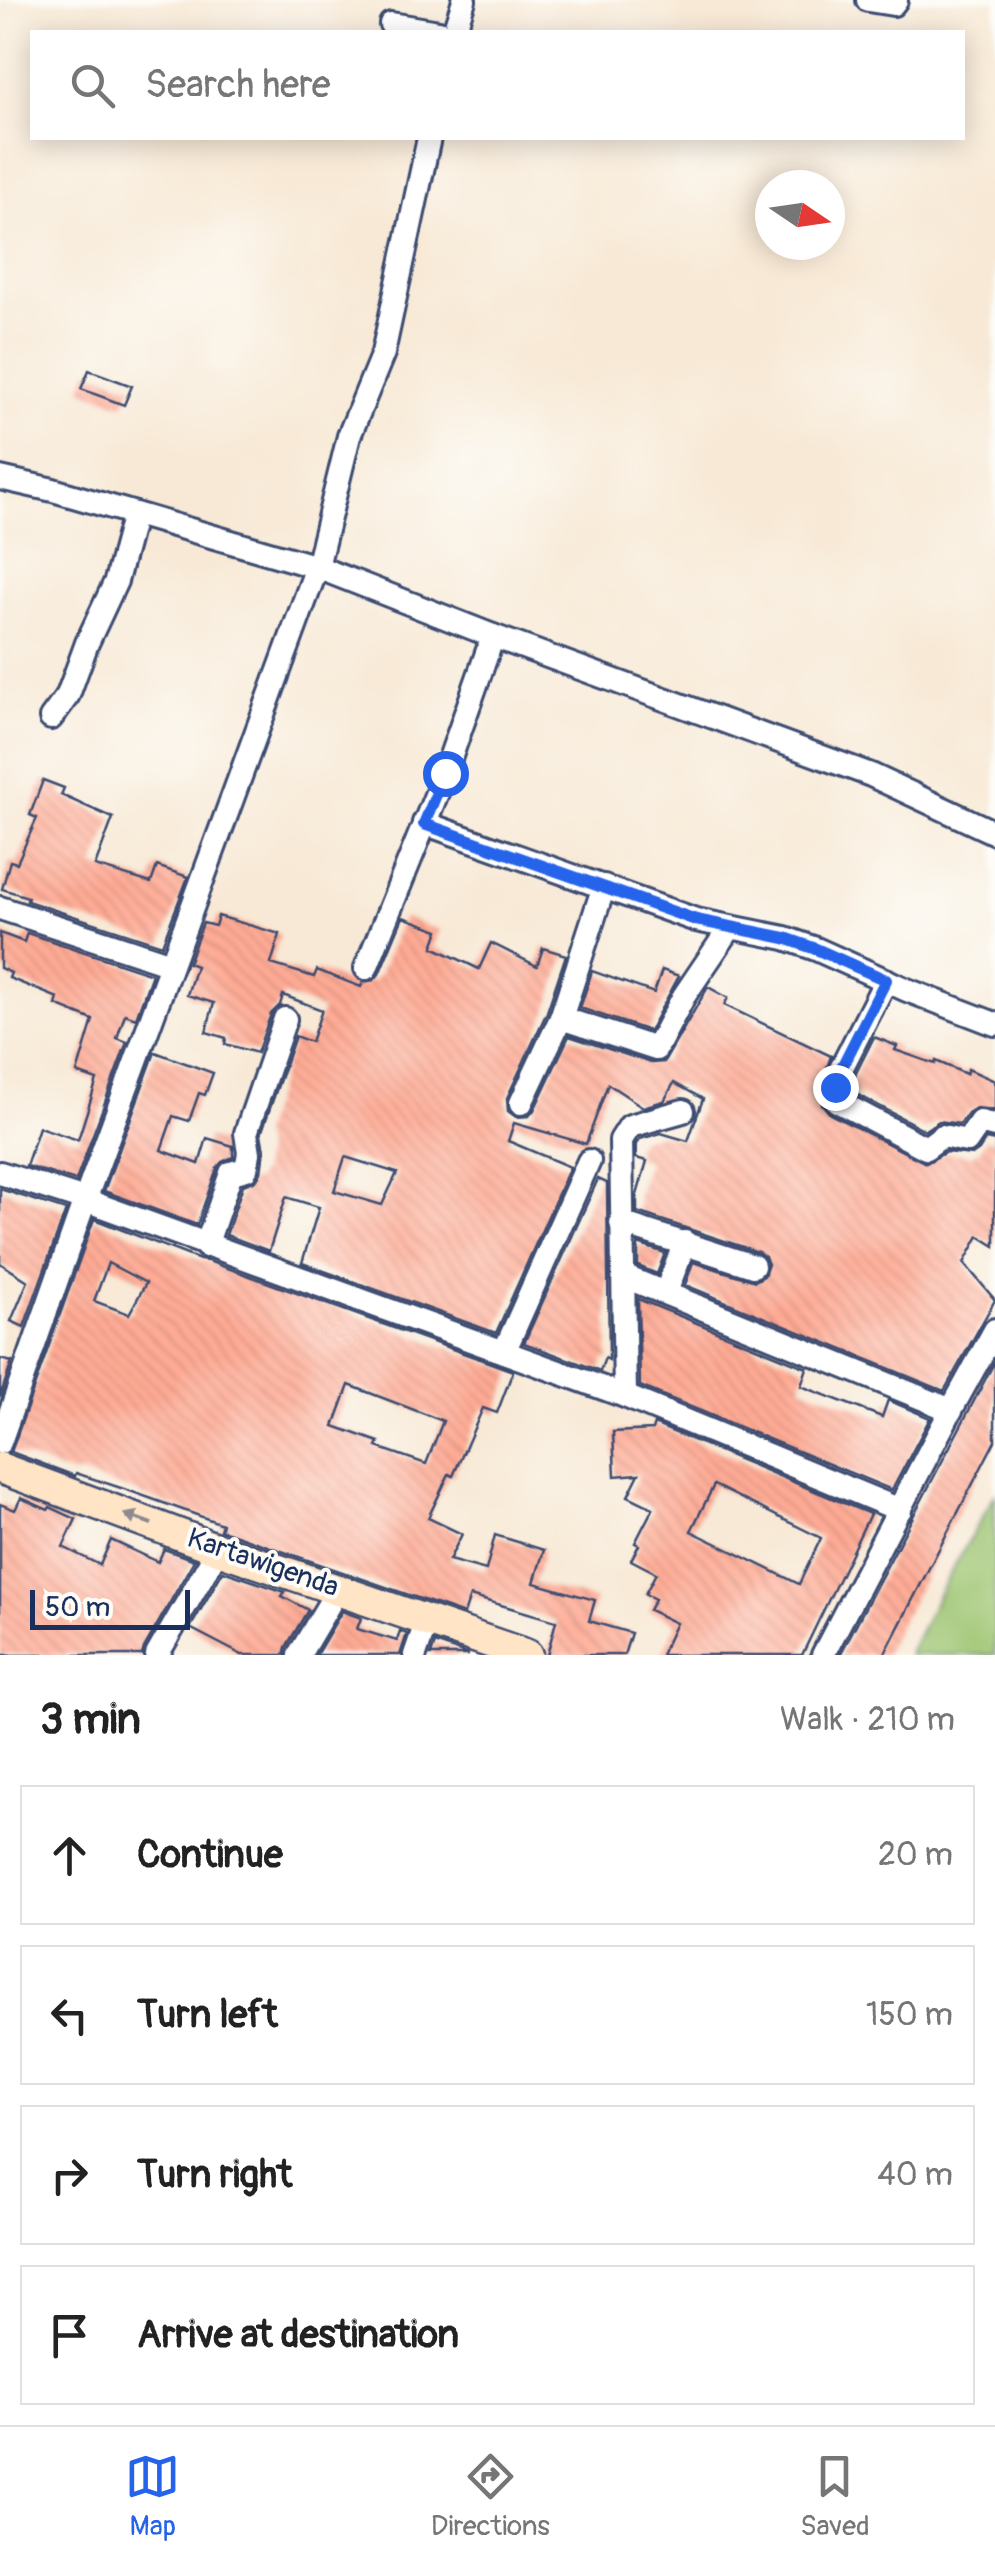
<!DOCTYPE html>
<meta charset="utf-8">
<style>
body{margin:0;font-family:Pangolin,sans-serif;background:#f2f2f2;color:#222}
.compass{position:absolute;left:755px;top:170px;width:90px;height:90px;border-radius:50%;background:#fff;box-shadow:0 5px 25px #0003;rotate:103deg}
.scale{position:absolute;left:30px;bottom:25px;width:160px;box-sizing:border-box;padding-left:10px;border:5px solid #1b2f5e;border-top:0;font-size:28px;line-height:35px;white-space:nowrap;color:#1b2f5e;-webkit-text-stroke:8px #fdfcf7;paint-order:stroke}
.stop{position:absolute;width:30px;height:30px;margin:-22px;border:8px solid #2563eb;border-radius:50%;background:#fff}
.stop.end{background:#2563eb;border-color:#fff;box-shadow:0 2px 10px #0008}
.list{margin:0;padding:0;list-style:none}
h2{display:flex;justify-content:space-between;align-items:center;height:130px;margin:0;padding:0 40px;font-size:42px}
h2 small{font-size:32px;font-weight:400;color:#767676}
.list li{display:grid;grid-template-columns:65px 1fr auto;gap:30px;align-items:center;box-sizing:border-box;height:140px;margin:0 20px 20px;padding:0 20px;border:2px solid #e0e0e0;border-radius:0px}
.list b{display:block;font-size:38px;white-space:nowrap}
.list em{font-size:32px;font-style:normal;color:#767676}
.icon{flex:none;width:55px;height:55px;fill:none;stroke:currentColor;stroke-width:2;stroke-linecap:round;stroke-linejoin:round}
.map{position:relative;flex:none;width:995px;height:1655px;overflow:hidden}
.search{position:absolute;background:#fff;box-shadow:0 5px 25px #0003;left:30px;right:30px;top:30px;height:110px;display:flex;align-items:center;gap:25px;box-sizing:border-box;padding:0 35px;border-radius:0px;color:#767676;font-size:38px}
.sheet{height:770px;background:#fff}
nav{display:flex;justify-content:space-around;align-items:center;box-sizing:border-box;height:140px;border-top:2px solid #e0e0e0;background:#fff;font-size:28px;color:#767676}
nav a{display:grid;justify-items:center;gap:5px}
nav .on{color:#2563eb}
.map>svg:first-child{display:block}
.grass{fill:#9cc470;stroke:#5c7a67;stroke-width:2.5}
.building{fill:url(#building-back-hatch);fill-rule:evenodd}
.lines{fill:none;stroke-linecap:round;stroke-linejoin:round}
.street-casing{stroke:#3c4b70;stroke-width:28}
.secondary-casing{stroke:#3c4b70;stroke-width:35}
.street{stroke:#fff;stroke-width:22}
.secondary{stroke:#ffe4c6;stroke-width:30}
.oneway{fill:#8d8a92}
.route{stroke:#2563eb;stroke-width:12}
.labels{text-anchor:middle;dominant-baseline:central;stroke-width:8;stroke-linejoin:round;paint-order:stroke}
.street-label{font-size:28px;fill:#1b2f5e;stroke:#fdfcf7}
</style>
<div class="map">
<svg width="995" height="1655" viewBox="0 0 995 1655">
<defs>
<pattern id="building-back-hatch" width="6" height="6" patternUnits="userSpaceOnUse" patternTransform="scale(2.5)"><rect width="6" height="6" fill="#ffab94"/><path d="M-1 5l2 2M0 0l6 6M5-1l2 2" fill="none" stroke="#da9382"/></pattern>
</defs>
<rect width="100%" height="100%" fill="#fdfcf7"/>
<filter id="ink" filterUnits="userSpaceOnUse"><feTurbulence type="fractalNoise" baseFrequency=".01" numOctaves="2"/><feDisplacementMap in="SourceGraphic" scale="20" xChannelSelector="R" yChannelSelector="G"/><feConvolveMatrix kernelMatrix="1 2 1 2 8 2 1 2 1" color-interpolation-filters="sRGB"/></filter>
<filter id="wash" filterUnits="userSpaceOnUse"><feTurbulence type="fractalNoise" baseFrequency=".0048" numOctaves="4" result="noise"/><feDisplacementMap in="SourceGraphic" scale="40" xChannelSelector="R" yChannelSelector="G"/><feGaussianBlur stdDeviation="2.25" result="paint"/><feColorMatrix in="noise" values="0 0 0 0 0 0 0 0 0 0 0 0 0 0 0 0 0 1.4 0 .05"/><feComposite in="paint" operator="in"/></filter>
<g filter="url(#wash)">
<rect width="100%" height="100%" fill="#f8e9d6"/>
<polygon class="grass" points="995,1495 995,1655 908,1655 939,1593"/>
<g id="blocks">
<g class="building">
<polygon points="89,370 132,386 124,405 81,389"/>
<polygon points="43,780 64,788 61,795 113,818 95,866 151,883 157,866 188,877 162,945 27,901 28,897 2,889 10,861 17,863 37,818 30,815"/>
<path d="M218 916 280 934 271 964 314 977 317 970 361 987 363 982 374 980 379 974 403 917 439 930 433 947 479 969 491 943 537 966 543 948 566 955 547 1012 507 1098 508 1111 516 1117 529 1116 534 1110 569 1036 651 1063 664 1062 708 987 728 998 724 1005 831 1056 820 1088 822 1104 830 1114 926 1163 946 1152 972 1155 979 1150 986 1139 995 1141V1246L979 1236 964 1263 995 1300 944 1391 685 1285 693 1262 755 1281 764 1276 768 1264 765 1257 758 1252 637 1212V1195L647 1161 636 1158V1144L640 1139 661 1133 688 1141 703 1099 674 1083 664 1101 643 1107 608 1084 586 1144 514 1123 508 1141 570 1167 496 1333 302 1263 319 1207 286 1197 269 1251 226 1235 243 1185 256 1180 261 1172 264 1151 261 1134 295 1036 311 1042 322 1010 283 995 280 1005 271 1014 257 1053 225 1044 226 1038 206 1032 214 1003 187 995 196 966 188 963 203 923 215 926ZM345 1157 397 1173 382 1205 334 1191Z"/>
<polygon points="0,933 24,942 27,933 152,974 136,1018 125,1014 117,1038 127,1042 76,1181 26,1166 39,1127 78,1140 97,1080 77,1073 93,1020 56,1005 58,998 9,978 11,973 0,968"/>
<polygon points="662,970 679,976 649,1031 580,1008 592,971 654,993"/>
<polygon points="874,1037 897,1046 895,1050 935,1064 936,1061 966,1074 968,1069 995,1081 995,1110 976,1108 968,1113 960,1124 939,1121 925,1130 851,1091 856,1073"/>
<polygon points="155,1052 213,1073 205,1095 199,1093 189,1121 173,1116 161,1150 199,1164 207,1138 233,1146 233,1157 222,1162 217,1168 197,1225 104,1191"/>
<polygon points="598,1179 607,1183 609,1360 605,1358 600,1371 524,1343"/>
<polygon points="0,1189 66,1210 24,1327 11,1321 28,1281 0,1263"/>
<path d="M94 1219 200 1260 208 1261 513 1371 497 1413 483 1408 453 1476 449 1474 428 1518 462 1534 449 1560 486 1570 495 1535 544 1550 534 1583 595 1600 589 1621 631 1633 624 1655H547L556 1621 470 1596 464 1614 224 1531 220 1530 222 1524 130 1491 76 1473 75 1476 11 1452ZM108 1263 146 1283 129 1314 94 1301ZM349 1385 443 1421 426 1464 377 1447 379 1442 334 1426Z"/>
<polygon points="638,1244 665,1253 657,1274 638,1266"/>
<polygon points="638,1299 807,1368 801,1386 882,1417 888,1400 930,1418 892,1490 640,1386"/>
<polygon points="0,1359 12,1362 0,1397"/>
<polygon points="995,1361 995,1441 884,1655 840,1655"/>
<path d="M654 1424 870 1514 802 1655H661L676 1623 649 1610 655 1599 645 1594 656 1573 631 1560 639 1545 635 1543 653 1508 628 1496 639 1474 615 1476 613 1432 652 1430ZM714 1485 821 1538 799 1584 691 1531Z"/>
<polygon points="21,1498 48,1510 50,1507 76,1519 63,1547 100,1565 111,1540 158,1562 164,1549 194,1560 144,1648 142,1655 0,1655 0,1504 15,1510"/>
<polygon points="223,1571 285,1592 282,1596 308,1610 286,1647 284,1655 242,1655 190,1628"/>
<polygon points="342,1611 361,1618 357,1629 397,1641 400,1631 407,1634 400,1655 316,1655"/>
<polygon points="435,1643 469,1655 431,1655"/>
</g>
</g>
</g>
<g filter="url(#ink)">
<use href="#blocks" fill-opacity="0" stroke="#3c4b70" stroke-width="2.5"/>
<g class="lines">
<g class="street-casing">
<g id="street">
<polyline points="868,0 893,4 896,0"/>
<polyline points="391,24 439,32"/>
<polyline points="454,32 464,0"/>
<polyline points="0,478 53,490 317,567 493,636 871,775 995,833"/>
<polyline points="51,718 68,695 87,643 116,581 134,514"/>
<polyline points="424,823 696,920 785,938 816,949 907,990 995,1024"/>
<polyline points="0,908 171,964"/>
<polyline points="366,968 445,773 493,636"/>
<polyline points="886,980 842,1067 835,1087 837,1101 926,1148 942,1136 967,1141 980,1122 995,1126"/>
<polyline points="561,1018 656,1049 684,996 730,928"/>
<polyline points="521,1103 561,1018 604,886"/>
<polyline points="0,1173 85,1200 625,1396 900,1510"/>
<polyline points="621,1223 753,1266"/>
<polyline points="206,1246 231,1173 246,1169 249,1153 246,1133 285,1019"/>
<polyline points="623,1276 951,1410"/>
<polyline points="666,1292 685,1242"/>
<polyline points="504,1352 589,1161"/>
<polyline points="625,1396 621,1140 630,1126 683,1111"/>
<polyline points="0,1442 85,1200 317,567 349,436 383,353 429,138"/>
<polyline points="157,1655 218,1549"/>
<polyline points="299,1655 338,1589"/>
<polyline points="415,1655 427,1620"/>
<polyline points="823,1655 951,1410 995,1330"/>
</g>
</g>
<g class="secondary-casing">
<polyline id="secondary" points="0,1468 218,1549 527,1655"/>
</g>
<use href="#street" class="street"/>
<use href="#secondary" class="secondary"/>
</g>
<defs><path id="oneway-solid" d="M-6-.8H1V-3.2L6.5 0L1 3.2V.8H-6Z" transform="scale(2.5)"/></defs>
<use class="oneway" href="#oneway-solid" transform="translate(138 1519) rotate(-160)"/>
</g>
<g class="lines" filter="url(#ink)">
<polyline class="route" points="445,773 424,824 696,920 785,938 816,949 886,980 842,1067 835,1087"/>
</g>
<g class="labels">
<g class="street-label">
<text transform="translate(263 1563) rotate(19)">Kartawigenda</text>
</g>
</g>
</svg>
<svg class="compass" viewBox="-18 -18 36 36"><path d="M0-13l5 13h-10z" fill="#e53935"/><path d="M0 13l5-13h-10z" fill="#767676"/></svg>
<div class="scale">50 m</div>
<div class="stop" style="left:445px;top:773px"></div>
<div class="stop end" style="left:835px;top:1087px"></div>
<div class="search"><svg class="icon" aria-label="search" viewBox="0 0 24 24"><circle cx="10" cy="10" r="6"/><path d="M15 15l6 6"/></svg>Search here</div>
</div>
<section class="sheet">
<h2>3 min<small>Walk · 210 m</small></h2>
<ul class="list">
<li><svg class="icon" aria-label="ahead" viewBox="0 0 24 24"><path d="M12 20V5M6 11l6-6 6 6"/></svg><div><b>Continue</b></div><em>20 m</em></li>
<li><svg class="icon" aria-label="left" viewBox="0 0 24 24"><path d="M17 20v-9H6M10 6l-5 5 5 5"/></svg><div><b>Turn left</b></div><em>150 m</em></li>
<li><svg class="icon" aria-label="right" viewBox="0 0 24 24"><path d="M7 20v-9h11M14 6l5 5-5 5"/></svg><div><b>Turn right</b></div><em>40 m</em></li>
<li><svg class="icon" aria-label="arrive" viewBox="0 0 24 24"><path d="M6 21V4h12l-3 4 3 4H6"/></svg><div><b>Arrive at destination</b></div></li>
</ul>
</section>
<nav>
<a class="on"><svg class="icon" aria-label="map" viewBox="0 0 24 24"><path d="M3 6l6-2 6 2 6-2v14l-6 2-6-2-6 2zM9 4v14M15 6v14"/></svg>Map</a>
<a><svg class="icon" aria-label="directions" viewBox="0 0 24 24"><path d="M12 3l9 9-9 9-9-9zM9 14v-3h6M13 9l2 2-2 2"/></svg>Directions</a>
<a><svg class="icon" aria-label="saved" viewBox="0 0 24 24"><path d="M7 4h10v16l-5-4-5 4z"/></svg>Saved</a>
</nav>
